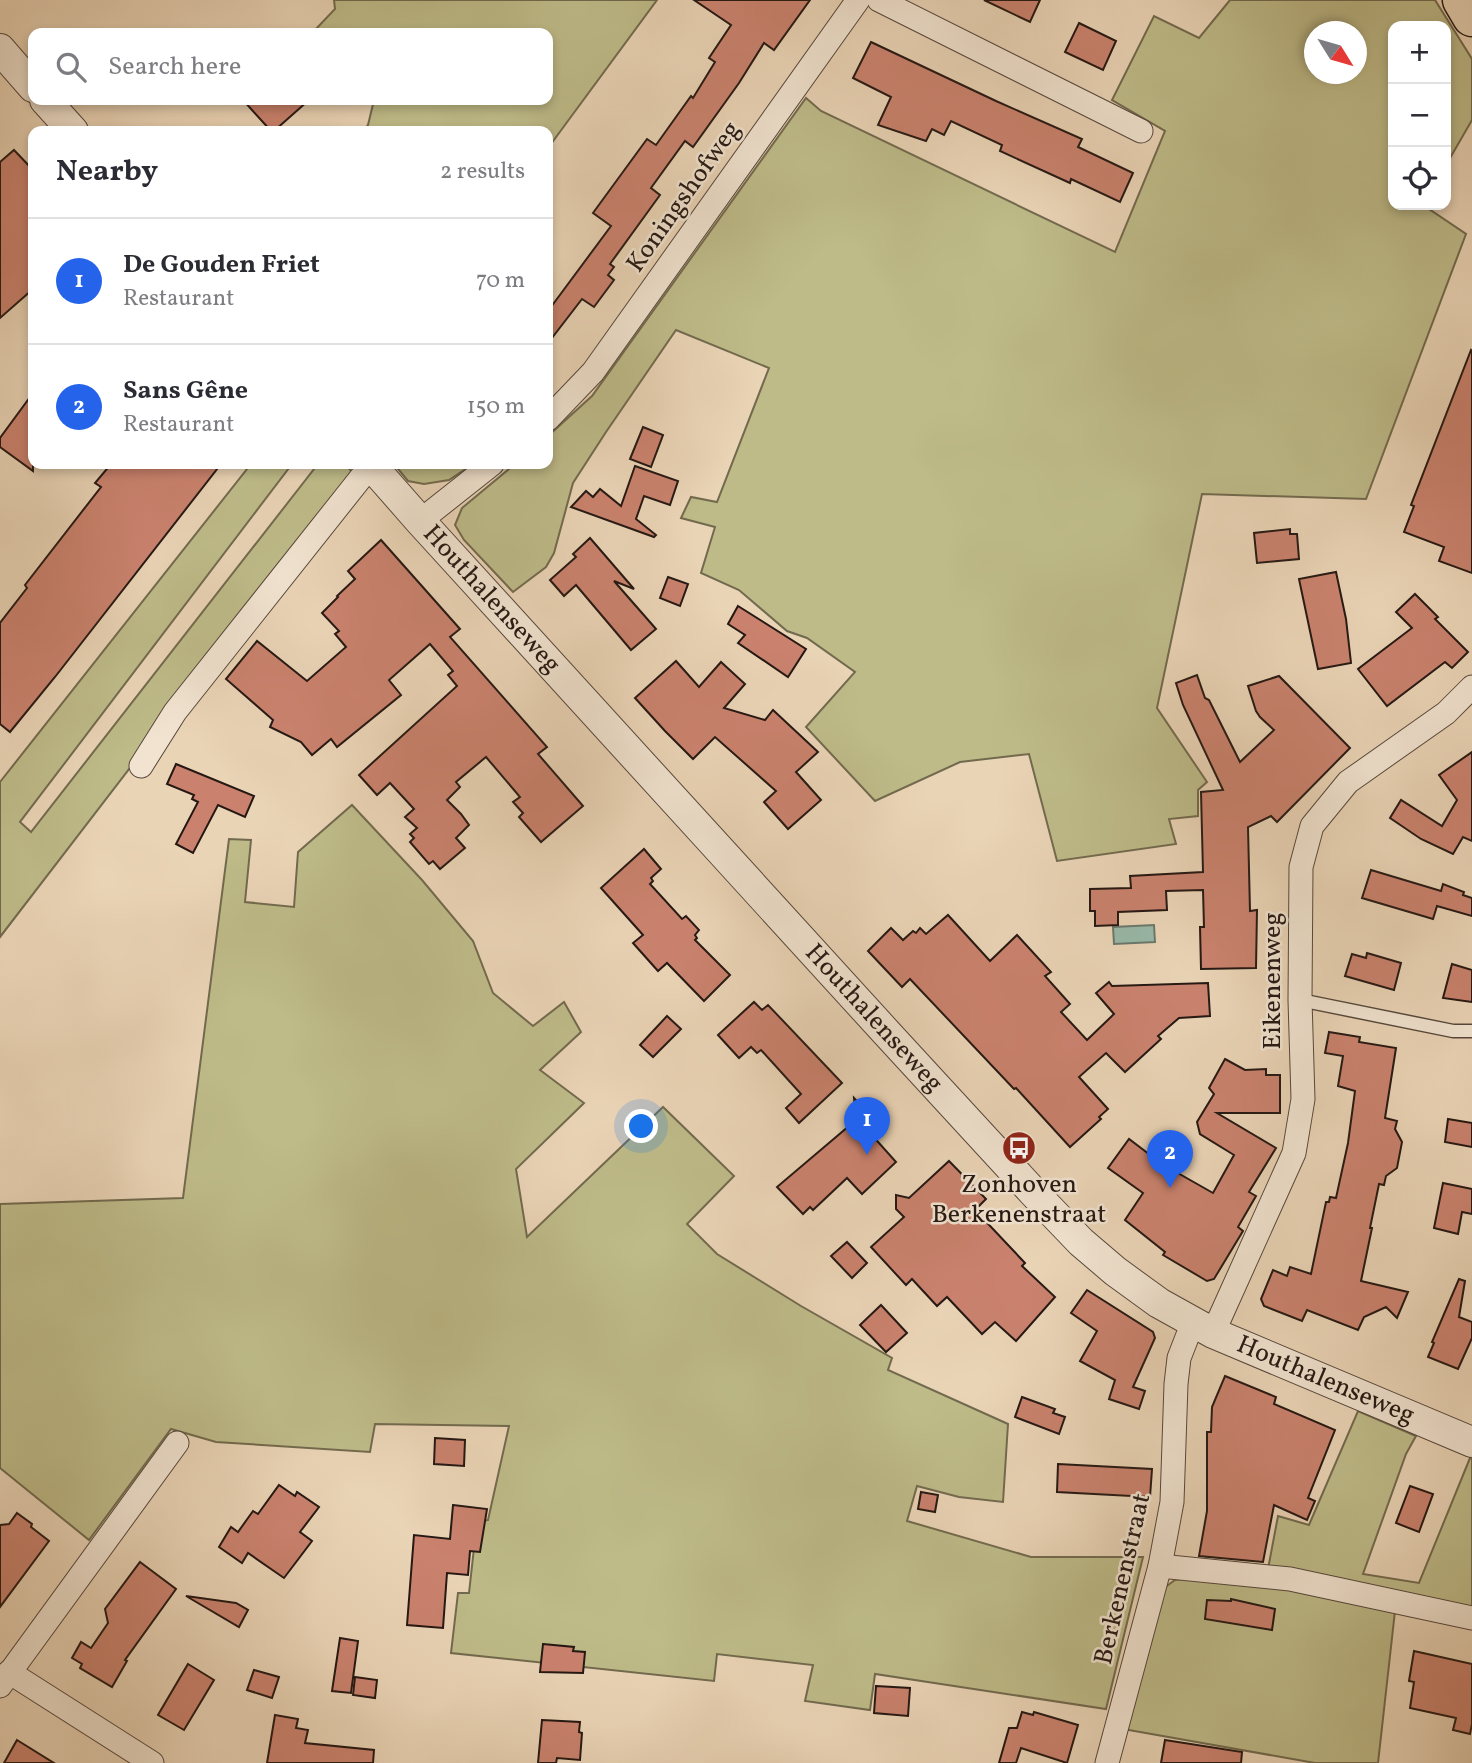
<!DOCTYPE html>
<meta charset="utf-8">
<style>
body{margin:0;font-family:Vollkorn,serif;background:#f2f2f3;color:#2b2b33}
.controls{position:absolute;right:21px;top:21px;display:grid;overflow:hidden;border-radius:14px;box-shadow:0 4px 10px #0003}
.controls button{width:63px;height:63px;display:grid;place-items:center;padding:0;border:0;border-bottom:2px solid #e1e1e2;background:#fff;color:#2b2b33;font:35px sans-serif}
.compass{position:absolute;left:1304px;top:21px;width:63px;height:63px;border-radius:50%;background:#fff;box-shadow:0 4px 10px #0003;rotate:127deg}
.you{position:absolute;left:642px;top:1127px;width:24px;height:24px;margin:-18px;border:5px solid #fff;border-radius:50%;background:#1a73e8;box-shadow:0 0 0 10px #1a73e833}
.badge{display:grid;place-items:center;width:46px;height:46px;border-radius:50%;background:#2563eb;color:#fff;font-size:23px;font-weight:700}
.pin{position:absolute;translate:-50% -58px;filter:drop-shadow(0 2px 4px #0008)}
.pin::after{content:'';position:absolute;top:37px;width:24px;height:21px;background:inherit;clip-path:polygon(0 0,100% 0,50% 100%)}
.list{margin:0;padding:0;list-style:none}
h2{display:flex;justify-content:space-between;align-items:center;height:91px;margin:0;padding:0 28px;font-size:30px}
h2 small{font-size:23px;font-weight:400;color:#7c7c81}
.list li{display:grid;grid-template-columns:46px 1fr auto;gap:21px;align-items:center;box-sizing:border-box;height:126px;padding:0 28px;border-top:2px solid #e1e1e2}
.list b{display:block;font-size:26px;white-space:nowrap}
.list p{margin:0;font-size:23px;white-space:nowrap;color:#7c7c81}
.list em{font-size:23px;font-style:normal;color:#7c7c81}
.icon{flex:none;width:38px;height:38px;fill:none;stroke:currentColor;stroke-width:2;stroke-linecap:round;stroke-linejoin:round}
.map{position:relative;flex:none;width:1472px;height:1763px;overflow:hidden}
.search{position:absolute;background:#fff;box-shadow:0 4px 10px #0003;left:28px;top:28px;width:525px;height:77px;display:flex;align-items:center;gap:18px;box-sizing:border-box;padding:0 24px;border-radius:14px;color:#7c7c81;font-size:26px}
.panel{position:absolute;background:#fff;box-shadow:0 4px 10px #0003;left:28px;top:126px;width:525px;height:343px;border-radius:14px}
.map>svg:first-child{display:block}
.green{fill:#bebb89;stroke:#726a4e;stroke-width:2;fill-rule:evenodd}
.water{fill:#98b9a9;stroke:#6a796d;stroke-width:2}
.building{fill:#ca826e;stroke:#251813;stroke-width:2}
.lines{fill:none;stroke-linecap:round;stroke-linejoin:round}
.service-casing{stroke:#56473c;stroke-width:15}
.minor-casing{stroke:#56473c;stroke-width:25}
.tertiary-casing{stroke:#56473c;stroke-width:32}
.trunk-casing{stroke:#251813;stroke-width:41}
.service{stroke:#f1e3d0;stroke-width:12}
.minor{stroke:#f1e3d0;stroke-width:23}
.tertiary{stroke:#f1e3d0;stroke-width:30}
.trunk{stroke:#ead4b6;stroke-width:38}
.labels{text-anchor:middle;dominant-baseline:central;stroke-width:5;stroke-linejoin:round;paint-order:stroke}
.street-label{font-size:26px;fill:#251813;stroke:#f1e3d0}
.poi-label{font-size:26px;fill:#251813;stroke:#f1e3d0}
</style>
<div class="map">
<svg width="1472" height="1763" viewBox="0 0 1472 1763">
<rect width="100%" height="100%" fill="#ead4b6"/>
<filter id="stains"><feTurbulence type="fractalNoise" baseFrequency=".00286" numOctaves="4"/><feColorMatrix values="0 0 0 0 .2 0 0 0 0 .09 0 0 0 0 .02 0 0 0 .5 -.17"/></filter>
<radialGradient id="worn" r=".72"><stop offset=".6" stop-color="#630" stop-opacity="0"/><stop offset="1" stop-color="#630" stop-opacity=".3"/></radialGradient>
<g class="green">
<polygon points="334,0 657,0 548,148 548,131 363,131 368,125 374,100 548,100 548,33 316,33 314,31 335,9"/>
<path d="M1230 0H1435L1472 59V120L1446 165V26H1393V205H1423L1466 234 1366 499 1202 494 1157 708 1207 782 1198 790V816L1169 819 1176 844 1057 861 1029 754 960 762 875 801 806 727 855 672 807 638 787 631 739 590 701 573 715 527 681 518 691 497 717 502 769 368 676 330 606 432 573 483 554 553 546 567 513 592 464 540 455 525 462 508 515 464H548V436L592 396 806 98 821 111 1115 252 1165 131 1112 100 1154 16 1199 38ZM1314 32H1356V74H1314Z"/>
<polygon points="251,464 292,464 20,822 31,832 318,464 345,464 355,475 0,937 0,782"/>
<polygon points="394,464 473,464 449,480 424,484 408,481"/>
<polygon points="352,805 422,880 473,941 493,993 533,1026 564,1002 581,1032 540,1070 584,1103 516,1169 527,1237 663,1107 734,1176 687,1224 717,1254 801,1306 892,1358 888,1370 1008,1424 1003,1502 959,1497 917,1486 907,1521 1031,1557 1143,1557 1106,1709 875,1674 870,1710 805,1701 813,1665 717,1654 714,1681 451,1653 458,1593 469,1593 477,1521 488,1520 509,1426 375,1424 370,1452 216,1442 171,1429 89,1540 0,1468 0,1204 183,1198 229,839 251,840 245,902 294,907 298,852"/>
<polygon points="1358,1411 1416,1436 1406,1454 1363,1574 1419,1583 1470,1458 1472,1459 1472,1611 1268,1569 1278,1516 1309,1525"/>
<polygon points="1189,1578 1293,1588 1395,1611 1378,1763 1315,1763 1123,1729 1164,1588 1175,1580"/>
</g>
<polygon class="water" points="1154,925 1155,942 1114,944 1113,927"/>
<g class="building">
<polygon points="694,0 810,0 774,50 764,43 739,83 693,147 685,141 651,188 660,195 610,264 614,267 608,275 614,280 594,307 582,299 548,343 548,311 611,226 593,213 647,139 656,145 691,96 693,98 715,62 709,58 731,25"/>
<polygon points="984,0 1040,0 1030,22"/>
<polygon points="1079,23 1116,41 1103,70 1065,52"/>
<polygon points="871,42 996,101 1082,139 1078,147 1133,173 1120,202 1071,179 1070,183 1000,151 1002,145 951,121 944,135 932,129 926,141 878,125 891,97 853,78"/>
<polygon points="243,100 309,100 274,131 271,131"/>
<polygon points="14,150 33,170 33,289 0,318 0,162"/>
<polygon points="1471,350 1472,351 1472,573 1439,561 1444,547 1404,532 1414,506 1411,505"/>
<polygon points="33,393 33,471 0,447 0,438"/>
<polygon points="643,427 663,435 651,467 630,459"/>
<polygon points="111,464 221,464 55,677 10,732 0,724 0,623 27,588 25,585 101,487 95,483"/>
<polygon points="635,466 678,481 670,505 644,496 636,519 656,535 654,537 571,507 586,491 593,497 600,489 621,506"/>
<polygon points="1290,529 1290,534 1297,534 1299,559 1257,563 1254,533"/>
<polygon points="590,538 634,589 614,581 656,629 631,650 576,585 564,596 550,580 576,557 573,554"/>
<polygon points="381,540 460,629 450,637 547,747 538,754 583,806 541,842 519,817 523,813 513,802 520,797 486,757 456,782 460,787 447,800 461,814 469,825 456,838 465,848 440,869 433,861 429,864 410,842 414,838 410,834 417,828 405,817 414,809 390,783 377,795 359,775 457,686 448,675 453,671 430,644 389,680 401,695 337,747 331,739 312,755 301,742 270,727 273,720 226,679 257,641 307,681 346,647 335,634 339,631 322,613 338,597 337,596 355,579 348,571"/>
<polygon points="1336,572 1346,619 1351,663 1318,669 1299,579"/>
<polygon points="668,577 688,584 680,606 660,598"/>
<polygon points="1415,594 1438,617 1435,619 1468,652 1452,668 1445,662 1387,706 1358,669 1412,628 1396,612"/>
<polygon points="738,606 806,649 788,677 738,643 745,635 728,624"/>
<polygon points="676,661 699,687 721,662 745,684 724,708 765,720 773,710 818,752 796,772 821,800 788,829 764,802 776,791 715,737 693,759 665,731 635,698"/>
<polygon points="1197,675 1205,698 1209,700 1240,762 1274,730 1260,717 1256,711 1248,686 1279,676 1350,748 1277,822 1271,816 1248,827 1250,911 1257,910 1256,968 1201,969 1200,927 1204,927 1203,890 1166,891 1167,910 1118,912 1118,925 1095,926 1095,911 1090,911 1090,889 1131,888 1130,876 1203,872 1201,792 1223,790 1183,705 1176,683"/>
<polygon points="1472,752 1472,841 1463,837 1453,854 1421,839 1390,818 1401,800 1442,826 1457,800 1439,775"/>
<polygon points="176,764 254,796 245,817 218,805 193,853 176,844 198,802 192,799 194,795 167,784"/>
<polygon points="644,849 661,869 651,878 653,881 650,884 682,919 686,916 699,930 695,935 697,938 695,940 730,975 704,1001 667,963 658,971 633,943 643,935 601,888"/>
<polygon points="1371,870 1441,891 1443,884 1464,892 1463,895 1472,898 1472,916 1437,906 1433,919 1362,898"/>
<polygon points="948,915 990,961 1017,935 1051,972 1045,976 1070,1004 1061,1012 1087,1040 1114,1014 1096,993 1109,982 1112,986 1208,983 1210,1016 1179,1018 1158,1036 1161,1039 1125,1072 1106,1053 1079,1077 1108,1109 1099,1117 1101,1119 1070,1147 1016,1088 1014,1089 910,979 902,987 868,951 891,928 903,940 913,931 916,933 920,928 926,934"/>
<polygon points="1367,953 1401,963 1394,990 1345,976 1352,954 1366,958"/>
<polygon points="1452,964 1472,970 1472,1002 1443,998"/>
<polygon points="754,1002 762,1010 768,1005 842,1083 799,1123 786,1108 801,1094 761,1050 757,1053 751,1047 739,1058 718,1035"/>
<polygon points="667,1016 681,1029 653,1057 640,1045"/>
<polygon points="1329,1032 1360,1037 1359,1042 1396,1048 1385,1118 1397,1121 1395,1129 1402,1142 1397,1168 1386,1176 1384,1185 1379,1184 1370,1228 1372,1228 1361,1281 1408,1292 1397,1318 1386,1307 1364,1317 1358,1330 1307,1310 1302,1321 1264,1306 1261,1299 1273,1270 1287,1276 1290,1267 1311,1274 1326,1202 1329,1202 1330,1197 1336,1198 1348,1143 1355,1091 1338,1086 1343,1056 1325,1053"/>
<polygon points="1225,1059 1245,1070 1266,1069 1266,1075 1280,1075 1280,1113 1217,1113 1276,1148 1249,1192 1256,1196 1238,1227 1243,1231 1214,1279 1207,1281 1163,1255 1165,1252 1125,1220 1143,1193 1108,1168 1129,1139 1162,1164 1213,1193 1234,1155 1200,1134 1197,1122 1214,1094 1209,1088"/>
<polygon points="854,1098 878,1124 870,1133 896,1162 862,1194 847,1178 813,1210 810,1207 803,1214 777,1187 856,1120"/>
<polygon points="1448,1119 1472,1123 1472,1147 1445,1142"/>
<polygon points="949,1161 986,1199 975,1210 1025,1263 1022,1266 1055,1297 1016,1341 995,1322 982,1334 947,1297 937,1306 912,1279 906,1285 871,1247 904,1217 896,1209 896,1195 909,1198"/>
<polygon points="1443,1183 1472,1189 1472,1214 1462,1212 1458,1234 1434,1228"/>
<polygon points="847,1242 867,1263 852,1278 831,1256"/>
<polygon points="1459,1279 1465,1281 1459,1317 1472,1322 1472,1338 1458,1369 1428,1357 1434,1343 1432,1342"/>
<polygon points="1087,1290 1153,1332 1155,1338 1133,1387 1145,1391 1139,1409 1109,1399 1115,1380 1080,1361 1097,1331 1071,1313"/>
<polygon points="881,1305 907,1333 886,1352 860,1325"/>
<polygon points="1225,1376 1276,1397 1274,1404 1335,1430 1308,1498 1315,1501 1307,1520 1274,1505 1263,1562 1199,1556 1207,1511 1207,1432 1211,1432 1212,1407"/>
<polygon points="1022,1397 1055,1409 1053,1413 1065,1417 1059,1434 1015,1417"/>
<polygon points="435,1438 465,1440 464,1466 434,1464"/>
<polygon points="1058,1464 1152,1469 1150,1497 1057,1492"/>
<polygon points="279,1485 295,1496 297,1492 319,1507 300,1532 312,1541 284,1578 248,1553 242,1563 219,1547 231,1527 238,1532 253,1511 258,1514"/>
<polygon points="1410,1486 1433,1494 1419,1532 1396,1523"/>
<polygon points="921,1492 938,1495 935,1512 918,1509"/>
<polygon points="453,1505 487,1509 480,1552 470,1551 468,1575 447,1573 443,1628 407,1625 414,1535 450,1539"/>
<polygon points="17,1513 32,1524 31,1527 49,1541 0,1607 0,1525 9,1524"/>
<polygon points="140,1562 176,1589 125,1660 127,1661 112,1687 80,1668 82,1664 72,1658 81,1642 91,1648 108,1623 105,1609"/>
<polygon points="186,1596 236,1603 248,1610 239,1627"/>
<polygon points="1231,1599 1275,1609 1272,1630 1205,1619 1207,1600 1231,1601"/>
<polygon points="340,1638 358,1641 351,1693 332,1691"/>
<polygon points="543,1644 574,1647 573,1651 585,1652 583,1673 540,1672"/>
<polygon points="1414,1651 1472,1664 1472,1724 1470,1734 1453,1730 1456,1718 1410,1708 1414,1682 1409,1681"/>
<polygon points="188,1664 214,1680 184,1730 158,1715"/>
<polygon points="254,1670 279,1677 272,1698 247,1690"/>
<polygon points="355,1677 377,1680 375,1698 353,1695"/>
<polygon points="876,1686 910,1688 908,1716 874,1713"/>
<polygon points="1022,1712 1033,1715 1034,1712 1078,1725 1067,1763 1021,1748 1016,1763 999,1763 1009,1728 1017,1728"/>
<polygon points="275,1715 298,1719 296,1728 308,1730 305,1743 374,1750 373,1763 267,1763"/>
<polygon points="542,1720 580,1722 579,1732 582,1733 580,1760 557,1758 556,1763 538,1763"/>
<polygon points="17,1740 54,1763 4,1763"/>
<polygon points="1165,1740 1242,1752 1241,1763 1161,1763"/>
</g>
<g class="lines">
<g class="service-casing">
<polyline id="service" points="1300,1000 1453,1031 1472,1031"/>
</g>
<g class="minor-casing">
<g id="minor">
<polyline points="879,0 1141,131"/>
<polyline points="548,419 593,372 858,0"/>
<polyline points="420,521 492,464"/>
<polyline points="141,766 175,712 371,465"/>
<polyline points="1213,1333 1294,1153 1303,1099 1300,1000 1301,867 1312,826 1348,782 1446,713 1472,687"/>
<polyline points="1160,1566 1290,1579 1472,1618"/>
<polyline points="9,1672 152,1763"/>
<polyline points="0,1686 177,1443"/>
<polyline points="1107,1763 1160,1566 1172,1502 1176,1384 1179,1358 1193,1322"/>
</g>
</g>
<g class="tertiary-casing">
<g id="tertiary">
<polyline points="0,49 33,87"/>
<polyline points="45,100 73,131"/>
<path id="s1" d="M370 464 420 521 884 1030 1034 1193 1081 1242 1115 1271 1159 1303 1213 1333 1472 1442"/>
</g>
</g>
<g class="trunk-casing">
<polyline id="trunk" points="1462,0 1472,17"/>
</g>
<use href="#service" class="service"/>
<use href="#minor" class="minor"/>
<use href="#tertiary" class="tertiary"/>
<use href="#trunk" class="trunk"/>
</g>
<defs>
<g id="bus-disc" transform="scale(1.75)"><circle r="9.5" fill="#8f2418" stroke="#f1e3d0"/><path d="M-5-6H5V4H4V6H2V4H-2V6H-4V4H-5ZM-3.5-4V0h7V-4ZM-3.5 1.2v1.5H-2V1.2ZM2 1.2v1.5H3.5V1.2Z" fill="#fff"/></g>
</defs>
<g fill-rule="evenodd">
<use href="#bus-disc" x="1019" y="1148"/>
</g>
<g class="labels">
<g class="street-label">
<text transform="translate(684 197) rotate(-55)">Koningshofweg</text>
<text stroke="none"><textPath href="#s1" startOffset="182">Houthalenseweg</textPath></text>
<text transform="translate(1273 981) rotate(-90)">Eikenenweg</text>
<text stroke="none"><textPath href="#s1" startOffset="749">Houthalenseweg</textPath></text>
<text stroke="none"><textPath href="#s1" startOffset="1337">Houthalenseweg</textPath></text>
<text transform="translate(1123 1579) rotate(-77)">Berkenenstraat</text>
</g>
<g class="poi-label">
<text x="1019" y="1185">Zonhoven<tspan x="1019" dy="30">Berkenenstraat</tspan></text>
</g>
</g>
<rect width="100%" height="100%" filter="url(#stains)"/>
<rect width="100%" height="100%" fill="url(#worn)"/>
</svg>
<div class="controls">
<button>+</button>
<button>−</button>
<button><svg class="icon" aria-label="locate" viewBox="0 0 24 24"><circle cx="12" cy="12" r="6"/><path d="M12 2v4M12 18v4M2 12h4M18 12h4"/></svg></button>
</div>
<svg class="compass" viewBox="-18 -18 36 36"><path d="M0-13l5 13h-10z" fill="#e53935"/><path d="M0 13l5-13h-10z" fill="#7c7c81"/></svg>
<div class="you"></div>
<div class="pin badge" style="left:867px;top:1155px">1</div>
<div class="pin badge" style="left:1170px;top:1188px">2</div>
<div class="search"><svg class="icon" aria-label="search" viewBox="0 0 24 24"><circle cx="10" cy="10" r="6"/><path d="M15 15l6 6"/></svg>Search here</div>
<section class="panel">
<h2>Nearby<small>2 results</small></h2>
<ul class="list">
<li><span class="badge">1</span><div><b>De Gouden Friet</b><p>Restaurant</p></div><em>70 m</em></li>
<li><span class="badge">2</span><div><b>Sans Gêne</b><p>Restaurant</p></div><em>150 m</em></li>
</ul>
</section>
</div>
